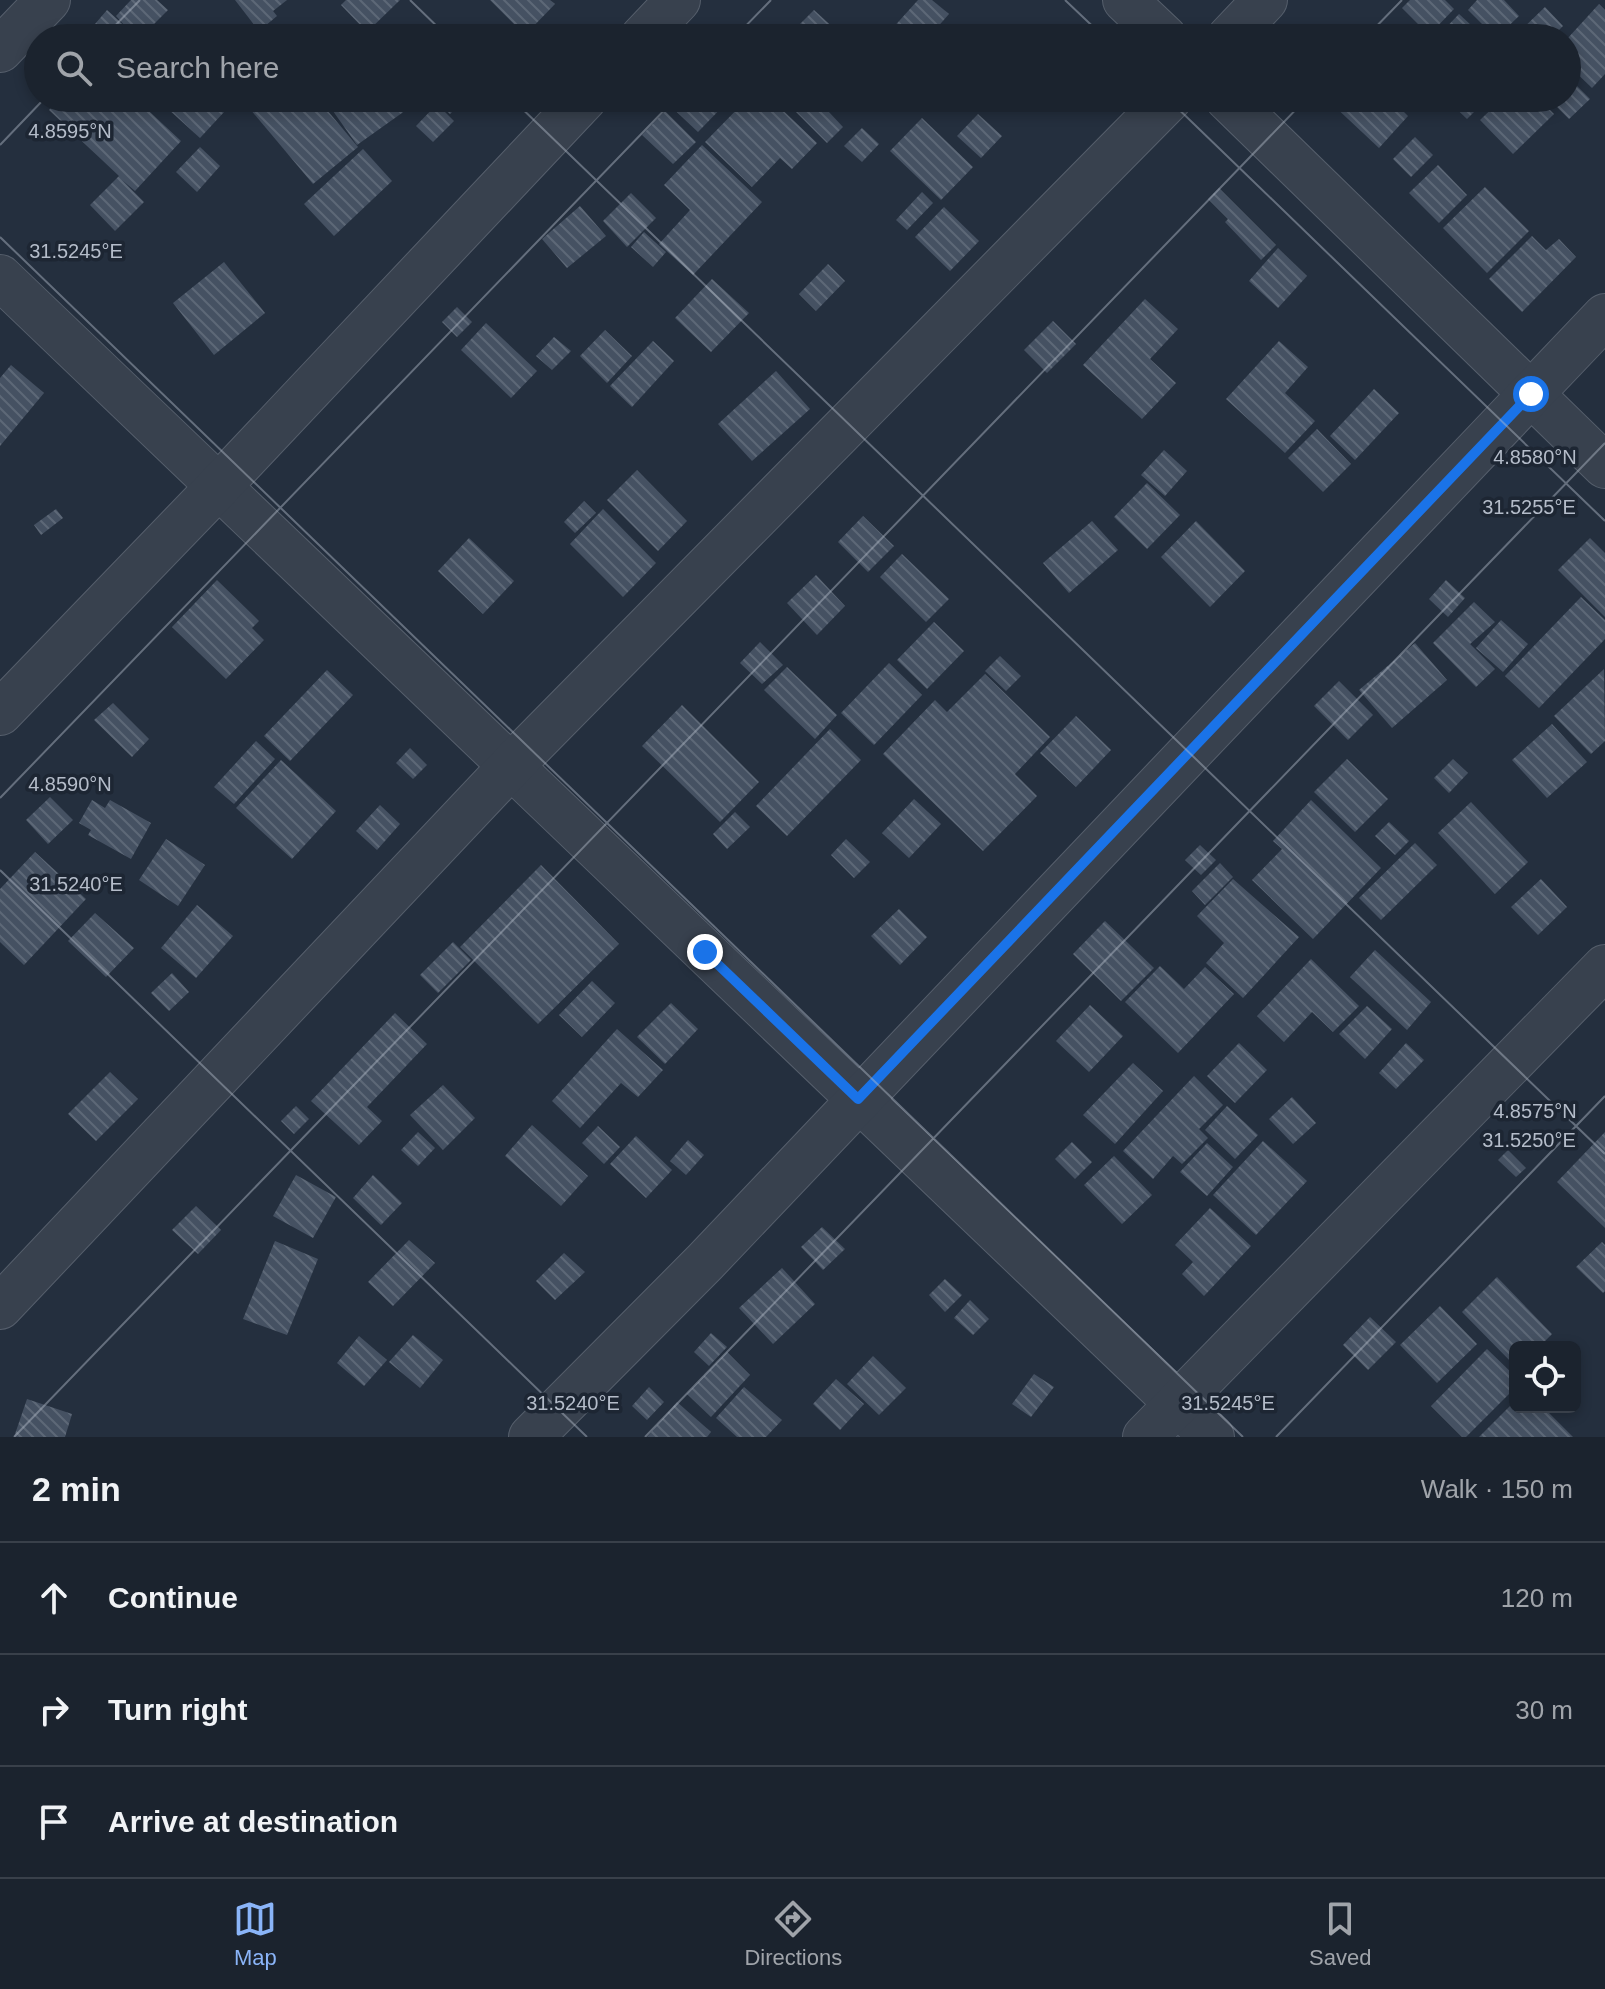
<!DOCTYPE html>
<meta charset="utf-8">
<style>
body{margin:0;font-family:Helvetica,sans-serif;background:#242b36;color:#f1f3f6}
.controls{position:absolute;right:24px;bottom:24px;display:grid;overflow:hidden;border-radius:12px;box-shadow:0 4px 12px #0003}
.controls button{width:72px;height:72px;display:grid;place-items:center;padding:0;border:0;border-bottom:2px solid #39404a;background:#1b232e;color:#f1f3f6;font:40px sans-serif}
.stop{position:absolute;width:24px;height:24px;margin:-18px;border:6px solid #1a73e8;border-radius:50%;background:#fff}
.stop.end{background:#1a73e8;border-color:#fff;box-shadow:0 2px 8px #0008}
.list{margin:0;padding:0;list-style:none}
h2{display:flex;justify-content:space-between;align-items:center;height:104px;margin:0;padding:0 32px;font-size:34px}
h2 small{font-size:26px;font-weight:400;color:#a0a4aa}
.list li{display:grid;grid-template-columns:52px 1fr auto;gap:24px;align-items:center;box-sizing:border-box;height:112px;padding:0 32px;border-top:2px solid #39404a}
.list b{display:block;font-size:30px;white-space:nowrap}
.list em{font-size:26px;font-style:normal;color:#a0a4aa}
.icon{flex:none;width:44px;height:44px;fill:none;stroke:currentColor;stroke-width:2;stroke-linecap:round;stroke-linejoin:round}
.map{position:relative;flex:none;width:1605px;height:1437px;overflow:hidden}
.search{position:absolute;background:#1b232e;box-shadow:0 4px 12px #0003;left:24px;right:24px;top:24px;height:88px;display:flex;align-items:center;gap:20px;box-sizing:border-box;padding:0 28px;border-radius:44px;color:#a0a4aa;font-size:30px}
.sheet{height:440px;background:#1b232e}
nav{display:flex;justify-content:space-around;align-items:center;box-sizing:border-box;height:112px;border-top:2px solid #39404a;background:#1b232e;font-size:22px;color:#a0a4aa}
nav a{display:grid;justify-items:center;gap:4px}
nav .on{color:#8ab4f8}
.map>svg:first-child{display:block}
.building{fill:url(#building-back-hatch)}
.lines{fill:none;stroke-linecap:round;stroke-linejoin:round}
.minor-casing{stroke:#565f6c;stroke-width:46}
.minor{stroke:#38414e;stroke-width:44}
.route{stroke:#1a73e8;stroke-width:10}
.ticks{fill:none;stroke:#b4bcc9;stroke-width:2;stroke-opacity:0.45}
.ticks-label{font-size:20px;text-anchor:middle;fill:#b4bcc9;stroke:#1d2633;stroke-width:7;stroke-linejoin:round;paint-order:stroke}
</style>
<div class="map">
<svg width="1605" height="1437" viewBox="0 0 1605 1437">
<defs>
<pattern id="building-back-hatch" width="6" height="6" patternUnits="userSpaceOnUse" patternTransform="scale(2)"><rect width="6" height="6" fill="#455162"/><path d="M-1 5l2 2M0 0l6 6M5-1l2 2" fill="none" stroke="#5d6877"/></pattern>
</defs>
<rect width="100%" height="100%" fill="#242f3e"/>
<g class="building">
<polygon points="131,0 157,0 168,10 140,38 132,32 126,38 83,38 107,10 126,27 116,16"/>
<polygon points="235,0 287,0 273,11 277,16 259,31"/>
<polygon points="346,0 400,0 367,32 341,5"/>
<polygon points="490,0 550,0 555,4 525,35"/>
<polygon points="918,0 932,0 949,14 928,38 900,38 891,30"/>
<polygon points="1410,0 1445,0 1454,9 1429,35 1402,8"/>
<polygon points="1477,0 1504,0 1519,16 1496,38 1468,10"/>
<polygon points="1599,4 1605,10 1605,74 1592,88 1567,64 1567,39"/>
<polygon points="1545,7 1563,26 1551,38 1513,38"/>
<polygon points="814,10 839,33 834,38 813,38 799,25"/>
<polygon points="1459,14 1485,38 1436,38"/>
<polygon points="1567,76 1590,99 1569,119 1548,98 1567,98"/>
<polygon points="60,98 135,98 181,141 135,191 122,180 144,202 115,231 90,205 119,176 49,110"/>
<polygon points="156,98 237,98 200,138"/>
<polygon points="262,98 317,98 358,147 313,184 250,109"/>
<polygon points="337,98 423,98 357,145 328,104"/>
<polygon points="433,98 466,98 450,114"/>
<polygon points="662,98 731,98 698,132"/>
<polygon points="748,98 770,98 817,143 792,169 780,158 752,187 705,142"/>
<polygon points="790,98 841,98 828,111 843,127 827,143 786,102"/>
<polygon points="1337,98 1390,98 1408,116 1379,148 1332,104"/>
<polygon points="1445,98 1488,98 1467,119"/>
<polygon points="1503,98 1538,98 1554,114 1513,154 1480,120"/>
<polygon points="437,104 454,121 433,142 416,126"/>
<polygon points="665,111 696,142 673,164 642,135"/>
<polygon points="978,114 1002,136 981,158 957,136"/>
<polygon points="922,118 973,167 941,200 890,151"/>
<polygon points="862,128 879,144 862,162 844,146"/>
<polygon points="1415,137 1433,155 1411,177 1393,159"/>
<polygon points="702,145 762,202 693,275 659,244 690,210 664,185"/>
<polygon points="200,147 220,166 197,192 176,172"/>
<polygon points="363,149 392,181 334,236 304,204"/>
<polygon points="1438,165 1467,195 1439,223 1409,193"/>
<polygon points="1485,187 1529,231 1487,273 1443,228"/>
<polygon points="1219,188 1276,245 1261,260 1225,222 1228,219 1208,199"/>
<polygon points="922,192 933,203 907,230 896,220"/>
<polygon points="631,193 656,218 627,247 603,221"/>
<polygon points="580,206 606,236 567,268 542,239"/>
<polygon points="944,207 979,241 950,271 915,237"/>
<polygon points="644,232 666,252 653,267 631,247"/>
<polygon points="1532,236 1546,250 1559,239 1576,257 1522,312 1489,279"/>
<polygon points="1278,248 1307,276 1278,308 1249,281"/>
<polygon points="224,262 265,313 214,355 173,303"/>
<polygon points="828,264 845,281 816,311 799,294"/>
<polygon points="712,279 749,313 711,352 675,318"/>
<polygon points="1145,299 1178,329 1150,359 1176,383 1142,419 1083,365"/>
<polygon points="457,307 472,322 457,337 442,322"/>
<polygon points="1053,321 1076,344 1047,373 1024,350"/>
<polygon points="486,323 537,371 511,398 461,350"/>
<polygon points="605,330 632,356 607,383 580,356"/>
<polygon points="554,337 571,351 552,370 536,356"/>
<polygon points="653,341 674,361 632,407 610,386"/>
<polygon points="1279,341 1308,367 1285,393 1315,421 1285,453 1226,399"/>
<polygon points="11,365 44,393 0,446 0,378"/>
<polygon points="776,371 810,409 752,461 718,424"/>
<polygon points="1374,389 1399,413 1355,460 1330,436"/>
<polygon points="1317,429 1351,464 1323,492 1288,458"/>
<polygon points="1164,450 1187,471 1165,496 1141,475"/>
<polygon points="637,470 687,521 658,551 607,500"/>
<polygon points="1147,483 1180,515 1147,549 1114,517"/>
<polygon points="584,501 596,513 575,533 564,522"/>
<polygon points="56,509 63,518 41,535 34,525"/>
<polygon points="603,509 656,563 623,597 570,544"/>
<polygon points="863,516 894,546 868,572 838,542"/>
<polygon points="1092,521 1118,550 1069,593 1043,563"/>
<polygon points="1196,521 1245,571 1210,607 1161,557"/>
<polygon points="469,538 514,581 483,614 438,571"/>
<polygon points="1590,538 1605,553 1605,617 1558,570"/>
<polygon points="902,554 949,599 926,622 880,577"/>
<polygon points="816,575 845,606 817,635 787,603"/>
<polygon points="217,580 259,621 252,628 264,640 226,679 172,627"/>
<polygon points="1446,580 1465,598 1448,617 1429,599"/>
<polygon points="1581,597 1605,620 1605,639 1539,708 1505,676"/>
<polygon points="1474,602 1495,622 1470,644 1495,669 1476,687 1433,643"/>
<polygon points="1501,620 1528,644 1503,672 1476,648"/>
<polygon points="934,622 964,651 927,689 897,660"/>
<polygon points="760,642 783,665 762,684 740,663"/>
<polygon points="1415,643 1447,680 1392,728 1359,690"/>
<polygon points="1000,656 1021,676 1006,691 985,671"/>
<polygon points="889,663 922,695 874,745 841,713"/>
<polygon points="787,667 837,715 815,739 764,690"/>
<polygon points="1604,669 1605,741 1591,754 1554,716"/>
<polygon points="327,670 353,695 290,761 264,736"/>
<polygon points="985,674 1050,737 1015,774 1037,796 983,851 883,754 935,700 947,712"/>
<polygon points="1339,681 1373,715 1348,740 1314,706"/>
<polygon points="113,703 149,739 132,757 94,720"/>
<polygon points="682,705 759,782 720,822 642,746"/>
<polygon points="1076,716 1111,750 1076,787 1040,753"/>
<polygon points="1552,724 1587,762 1547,798 1512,760"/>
<polygon points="830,729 861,760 787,836 756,806"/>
<polygon points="256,741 275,759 234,804 214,787"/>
<polygon points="410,748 427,765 413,779 396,763"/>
<polygon points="1347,759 1388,799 1355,832 1314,792"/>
<polygon points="1453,759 1468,773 1449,793 1434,778"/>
<polygon points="281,760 336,811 292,859 236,808"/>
<polygon points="50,797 73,820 48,844 26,820"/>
<polygon points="914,799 941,824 909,858 882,833"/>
<polygon points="92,800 105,808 110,800 151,823 131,859 88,835 91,830 79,823"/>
<polygon points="1311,800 1381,868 1313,939 1252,880 1282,849 1273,841"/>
<polygon points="1471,802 1528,862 1495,894 1438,833"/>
<polygon points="380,805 400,824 377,850 356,831"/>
<polygon points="735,812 750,827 727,849 713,834"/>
<polygon points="1389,822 1409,841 1395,855 1375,836"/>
<polygon points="166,839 205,865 178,906 139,880"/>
<polygon points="846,839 870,862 854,878 831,855"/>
<polygon points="1415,843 1437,865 1381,920 1359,898"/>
<polygon points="1200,845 1216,860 1201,875 1185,860"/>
<polygon points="35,852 86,899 24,965 0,942 0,889"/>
<polygon points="1220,863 1233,877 1205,905 1192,891"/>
<polygon points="541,865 619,944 538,1024 460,947"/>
<polygon points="1233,879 1299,937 1243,998 1206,963 1224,943 1197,916"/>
<polygon points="1541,879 1567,907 1538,935 1511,907"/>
<polygon points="197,905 233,936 196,978 161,948"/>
<polygon points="899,909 927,937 900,965 871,936"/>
<polygon points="95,913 134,948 106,977 68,941"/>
<polygon points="1105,921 1154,968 1121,1001 1073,954"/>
<polygon points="453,942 471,960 438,993 420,975"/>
<polygon points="1375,950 1431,1002 1407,1030 1350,977"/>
<polygon points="1311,959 1359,1006 1333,1032 1312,1012 1284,1042 1257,1016"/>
<polygon points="1160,966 1184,989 1205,967 1234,994 1178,1053 1125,1002"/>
<polygon points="172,973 189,992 169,1011 151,993"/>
<polygon points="592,981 615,1003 582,1037 559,1015"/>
<polygon points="671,1003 698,1029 665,1064 637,1037"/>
<polygon points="1090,1005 1123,1036 1089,1072 1056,1041"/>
<polygon points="1367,1006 1392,1029 1365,1059 1339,1034"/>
<polygon points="395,1013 427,1044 367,1107 382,1121 359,1145 311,1101"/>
<polygon points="617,1029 663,1070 638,1097 621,1083 580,1128 552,1101"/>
<polygon points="1239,1043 1267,1070 1235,1103 1207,1076"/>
<polygon points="1406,1043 1424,1060 1396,1089 1379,1073"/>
<polygon points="1133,1063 1163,1091 1115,1144 1083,1115"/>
<polygon points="110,1072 138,1099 96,1141 68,1114"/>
<polygon points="1194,1076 1223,1105 1199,1129 1208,1138 1182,1164 1173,1156 1153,1179 1123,1151"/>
<polygon points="443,1085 475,1118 443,1150 410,1115"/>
<polygon points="1292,1097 1316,1123 1293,1144 1269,1119"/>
<polygon points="296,1106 309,1119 294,1134 281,1121"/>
<polygon points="1227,1106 1258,1135 1235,1159 1205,1130"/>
<polygon points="532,1125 588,1176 561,1206 505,1156"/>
<polygon points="598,1126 620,1147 604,1164 582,1143"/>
<polygon points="418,1132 435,1148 418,1166 401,1150"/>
<polygon points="1605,1132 1605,1228 1557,1182"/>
<polygon points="636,1136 672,1170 646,1198 610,1164"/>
<polygon points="688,1140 704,1155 686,1175 670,1161"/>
<polygon points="1263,1141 1307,1181 1256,1235 1213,1195"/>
<polygon points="1072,1142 1092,1162 1075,1179 1055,1159"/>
<polygon points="1207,1143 1233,1167 1207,1196 1180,1172"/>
<polygon points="1508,1150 1526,1168 1516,1177 1498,1160"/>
<polygon points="1114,1156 1152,1195 1122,1224 1084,1185"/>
<polygon points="296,1175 336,1197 313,1238 273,1216"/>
<polygon points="373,1175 402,1203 381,1225 353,1198"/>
<polygon points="196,1206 221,1230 198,1254 172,1230"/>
<polygon points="1210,1208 1251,1246 1204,1296 1182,1274 1193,1262 1175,1245"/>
<polygon points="822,1227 845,1249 823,1270 801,1247"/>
<polygon points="409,1240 435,1263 393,1306 368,1282"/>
<polygon points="275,1241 318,1259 287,1335 243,1319"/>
<polygon points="1602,1242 1605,1245 1605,1291 1603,1293 1576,1267"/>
<polygon points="564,1253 585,1272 555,1300 536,1281"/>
<polygon points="782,1268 815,1304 773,1344 739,1308"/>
<polygon points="1497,1277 1552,1334 1539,1347 1515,1347 1515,1366 1462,1312"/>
<polygon points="945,1279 962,1295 945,1312 929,1295"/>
<polygon points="970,1300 989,1319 973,1335 954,1318"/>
<polygon points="1440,1306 1477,1344 1437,1383 1400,1345"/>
<polygon points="1370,1317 1396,1342 1368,1370 1343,1345"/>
<polygon points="711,1333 727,1347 709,1366 694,1352"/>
<polygon points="413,1335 443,1360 420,1388 389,1362"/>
<polygon points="359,1336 387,1360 364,1386 337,1363"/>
<polygon points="1487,1349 1515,1376 1515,1388 1466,1437 1462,1437 1431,1406"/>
<polygon points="727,1352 750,1375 711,1417 687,1394"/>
<polygon points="873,1356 906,1388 879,1415 847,1384"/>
<polygon points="1034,1374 1054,1387 1031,1417 1012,1404"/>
<polygon points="836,1379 864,1404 840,1430 813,1404"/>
<polygon points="649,1387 664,1402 647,1420 632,1406"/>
<polygon points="744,1387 782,1420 766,1437 737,1437 716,1418"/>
<polygon points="27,1399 72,1414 65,1437 14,1437"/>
<polygon points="1515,1401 1515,1407 1543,1407 1573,1437 1479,1437"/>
<polygon points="677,1402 711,1432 707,1437 647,1437"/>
</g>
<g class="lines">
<g class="minor-casing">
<g id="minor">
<polyline points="1125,0 1165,38"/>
<polyline points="642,38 678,0"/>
<polyline points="1229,38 1265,0"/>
<polyline points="0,50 48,0"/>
<polyline points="1227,98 1605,466"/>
<polyline points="0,277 1212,1437"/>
<polyline points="0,713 219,486 585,98"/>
<polyline points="0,1307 511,766 1170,98"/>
<polyline points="531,1437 705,1262 1605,316"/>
<polyline points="1145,1437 1605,967"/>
</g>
</g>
<use href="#minor" class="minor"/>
</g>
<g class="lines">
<polyline class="route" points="705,952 858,1099 1531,394"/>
</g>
<path class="ticks" d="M410 0 449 38M1065 0 1105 38M103 38 140 0M734 38 771 0M1365 38 1402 0M511 98 1605 1154M1167 98 1605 521M0 145 45 98M0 237 1243 1437M0 798 676 98M0 870 587 1437M14 1437 1307 98M645 1437 1605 443M1276 1437 1605 1096"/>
<g class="ticks-label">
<text x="70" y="138">4.8595°N</text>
<text x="76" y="258">31.5245°E</text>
<text x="1535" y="464">4.8580°N</text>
<text x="1529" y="514">31.5255°E</text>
<text x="70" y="791">4.8590°N</text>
<text x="76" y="891">31.5240°E</text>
<text x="1535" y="1118">4.8575°N</text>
<text x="1529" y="1147">31.5250°E</text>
<text x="573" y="1410">31.5240°E</text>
<text x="1228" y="1410">31.5245°E</text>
</g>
</svg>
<div class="controls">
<button><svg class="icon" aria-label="locate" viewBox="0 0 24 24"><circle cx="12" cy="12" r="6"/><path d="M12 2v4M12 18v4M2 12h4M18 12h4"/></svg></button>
</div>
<div class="stop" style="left:1531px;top:394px"></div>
<div class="stop end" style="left:705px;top:952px"></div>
<div class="search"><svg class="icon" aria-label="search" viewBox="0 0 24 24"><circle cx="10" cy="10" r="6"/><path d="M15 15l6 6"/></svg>Search here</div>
</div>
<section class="sheet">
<h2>2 min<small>Walk · 150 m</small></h2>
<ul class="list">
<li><svg class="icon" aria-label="ahead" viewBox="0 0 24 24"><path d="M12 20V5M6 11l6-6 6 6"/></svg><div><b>Continue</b></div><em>120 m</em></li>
<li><svg class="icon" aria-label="right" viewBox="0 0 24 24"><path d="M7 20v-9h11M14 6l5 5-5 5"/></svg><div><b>Turn right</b></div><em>30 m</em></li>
<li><svg class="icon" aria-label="arrive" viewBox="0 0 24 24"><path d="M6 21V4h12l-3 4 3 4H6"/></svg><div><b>Arrive at destination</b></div></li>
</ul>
</section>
<nav>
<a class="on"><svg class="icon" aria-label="map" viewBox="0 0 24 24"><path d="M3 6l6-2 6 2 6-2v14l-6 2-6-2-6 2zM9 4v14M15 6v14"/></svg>Map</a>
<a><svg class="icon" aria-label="directions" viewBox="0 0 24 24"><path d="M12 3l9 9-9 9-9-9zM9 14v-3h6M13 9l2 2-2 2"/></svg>Directions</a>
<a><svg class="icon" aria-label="saved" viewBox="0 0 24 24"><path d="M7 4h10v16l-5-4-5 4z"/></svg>Saved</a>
</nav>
